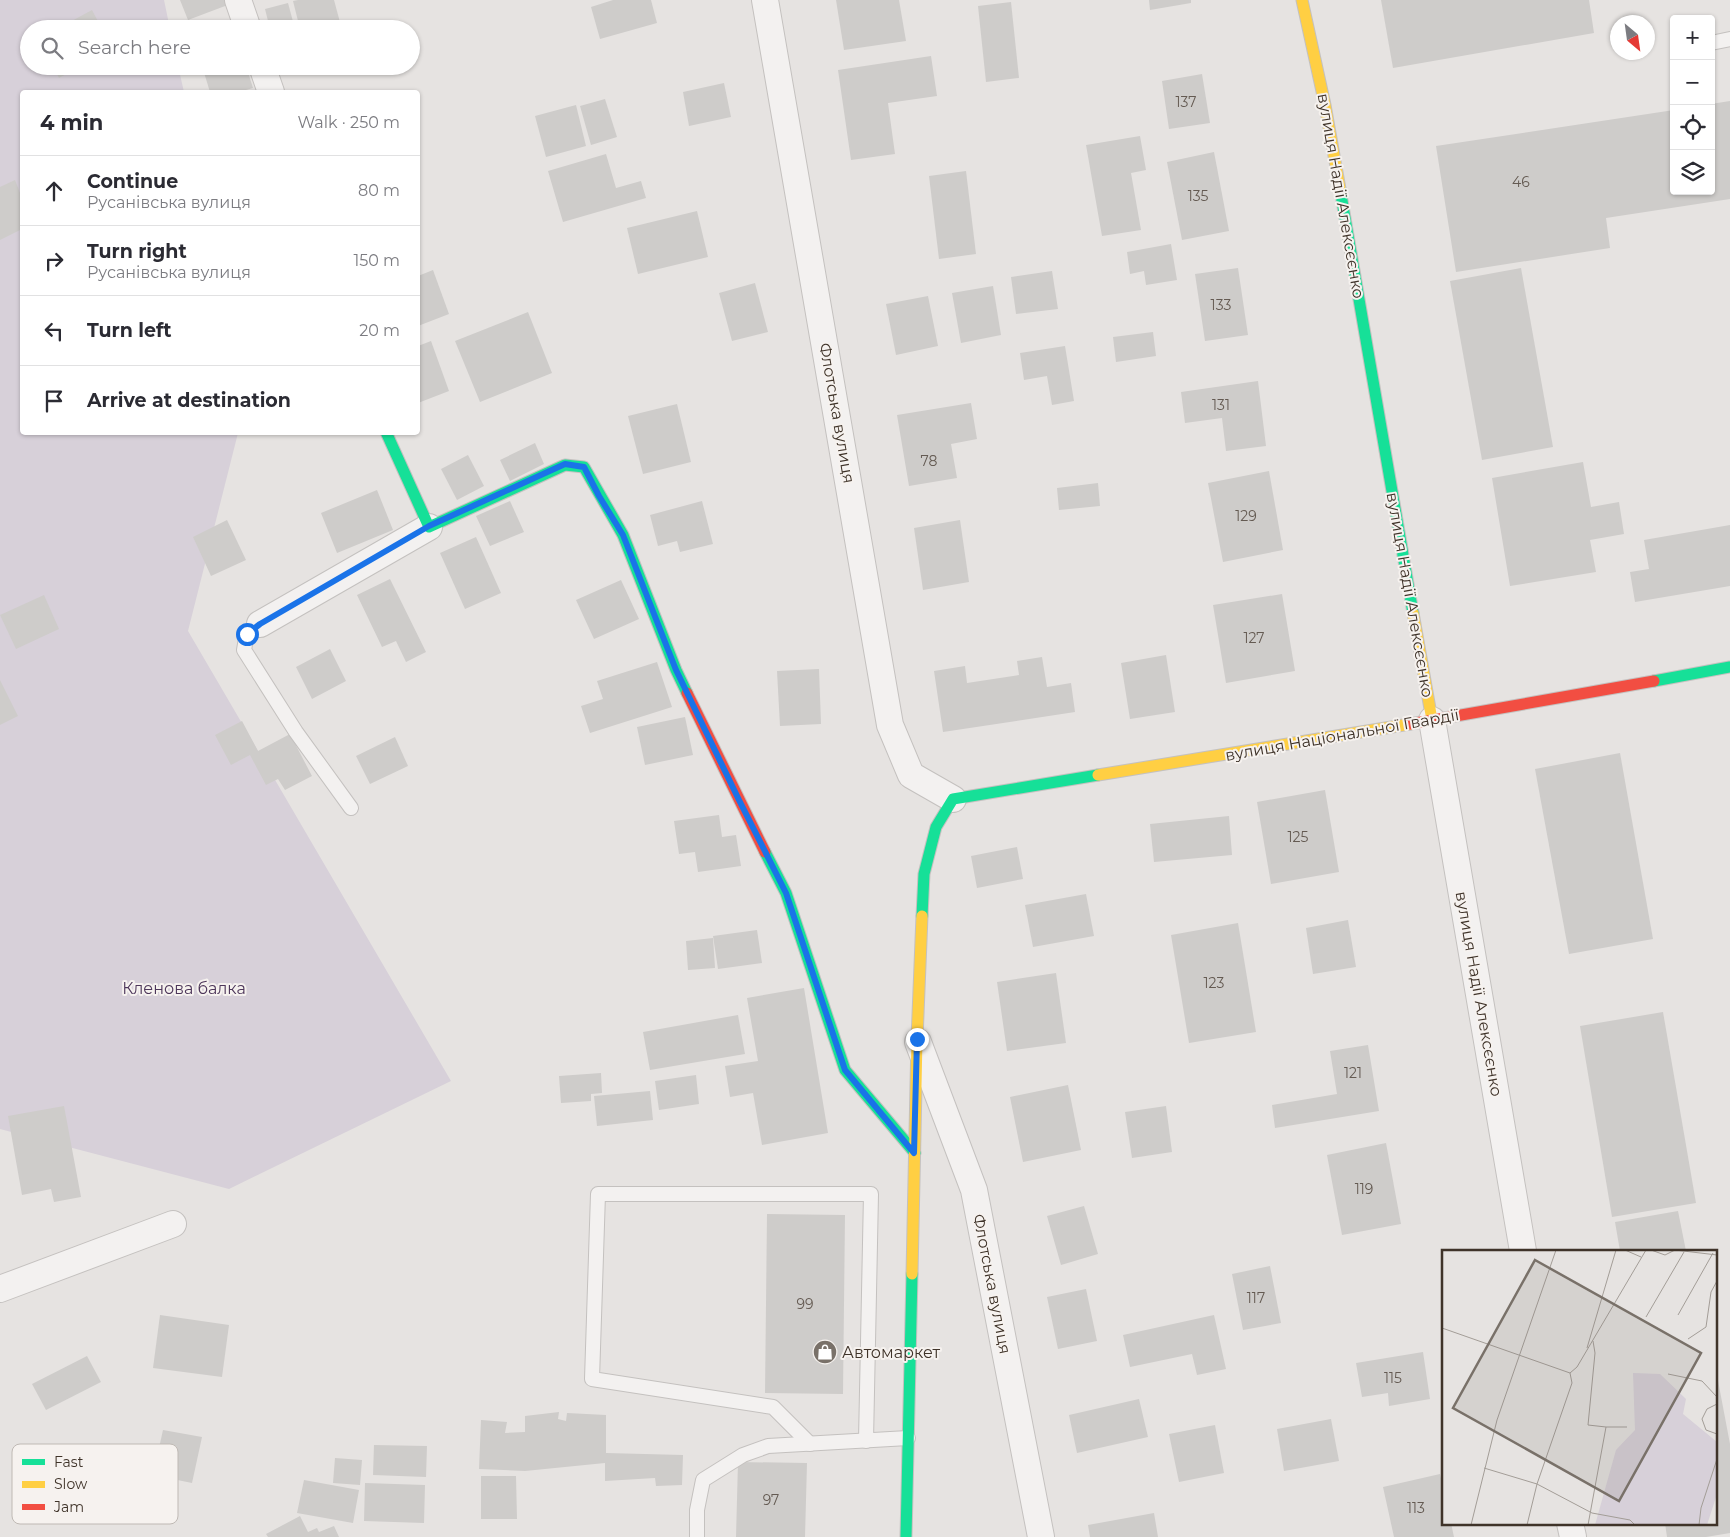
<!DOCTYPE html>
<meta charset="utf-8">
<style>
body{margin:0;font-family:Montserrat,sans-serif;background:#f2f2f3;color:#2b2b33}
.controls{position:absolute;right:15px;top:15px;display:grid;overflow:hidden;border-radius:5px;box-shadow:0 1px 4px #0004}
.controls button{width:45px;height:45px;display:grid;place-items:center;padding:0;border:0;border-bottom:1px solid #e1e1e2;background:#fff;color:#2b2b33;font:25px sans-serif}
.compass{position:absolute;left:1610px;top:15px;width:45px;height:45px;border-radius:50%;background:#fff;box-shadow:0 1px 4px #0004;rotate:151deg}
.stop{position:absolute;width:15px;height:15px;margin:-11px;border:4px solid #1a73e8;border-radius:50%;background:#fff}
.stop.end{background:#1a73e8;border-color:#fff;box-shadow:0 1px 5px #0008}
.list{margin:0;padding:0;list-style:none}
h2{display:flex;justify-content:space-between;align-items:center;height:65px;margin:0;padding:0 20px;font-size:21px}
h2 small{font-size:16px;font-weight:400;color:#7c7c81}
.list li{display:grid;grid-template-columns:32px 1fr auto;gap:15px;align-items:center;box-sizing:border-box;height:70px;padding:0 20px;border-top:1px solid #e1e1e2}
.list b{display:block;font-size:19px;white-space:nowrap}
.list p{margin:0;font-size:16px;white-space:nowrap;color:#7c7c81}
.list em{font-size:16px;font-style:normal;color:#7c7c81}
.icon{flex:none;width:28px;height:28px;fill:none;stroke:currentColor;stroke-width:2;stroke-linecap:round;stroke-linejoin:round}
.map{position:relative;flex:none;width:1730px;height:1537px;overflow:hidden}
.search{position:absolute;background:#fff;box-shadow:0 1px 4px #0004;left:20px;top:20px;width:400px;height:55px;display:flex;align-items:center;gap:12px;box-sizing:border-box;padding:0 18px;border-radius:28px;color:#7c7c81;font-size:19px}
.panel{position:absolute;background:#fff;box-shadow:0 1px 4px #0004;left:20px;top:90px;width:400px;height:345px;border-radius:5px}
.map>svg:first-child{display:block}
.green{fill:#d7d0d9}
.building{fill:#ceccca}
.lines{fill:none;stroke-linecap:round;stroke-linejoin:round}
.lane-casing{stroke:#c4c1bf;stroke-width:16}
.street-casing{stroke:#c4c1bf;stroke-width:28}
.fast-casing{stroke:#c4c1bf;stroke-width:13}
.slow-casing{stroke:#c4c1bf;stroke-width:13}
.jam-casing{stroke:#c4c1bf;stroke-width:13}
.lane{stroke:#f3f1f0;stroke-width:14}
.street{stroke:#f3f1f0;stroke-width:26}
.fast{stroke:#16e098;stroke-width:11}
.slow{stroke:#ffcf43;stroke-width:11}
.jam{stroke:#f24e42;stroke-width:11}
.route{stroke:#1a73e8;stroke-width:6}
.labels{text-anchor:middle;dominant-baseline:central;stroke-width:4;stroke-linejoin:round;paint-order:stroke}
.number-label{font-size:14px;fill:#645a52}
.street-label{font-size:16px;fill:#3f3329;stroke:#f6f2ef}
.park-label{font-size:16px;fill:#4d365a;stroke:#f6f2ef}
.poi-label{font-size:16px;fill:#3f3329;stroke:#f6f2ef;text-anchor:start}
.inset-road{fill:none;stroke:#a39d97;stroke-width:1}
.view{fill:#797169;fill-opacity:0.15;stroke:#797169;stroke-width:2.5}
.inset-edge{fill:none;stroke:#3f3329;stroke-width:2.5}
.key{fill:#f6f2ef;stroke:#bfb9b4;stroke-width:1}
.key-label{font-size:14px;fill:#3f3329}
</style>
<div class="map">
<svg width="1730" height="1537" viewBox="0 0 1730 1537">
<rect width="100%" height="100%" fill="#e6e3e1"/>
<polygon class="green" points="0,0 164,0 170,29 29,29 29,66 178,66 184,92 22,92 22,432 238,433 188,631 451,1081 229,1189 0,1129"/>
<g class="building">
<polygon points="180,0 231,0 233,3 188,20"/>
<polygon points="298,0 334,0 341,26 331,29 300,29 293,1"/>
<polygon points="613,0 651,0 657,23 600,39 591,7"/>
<polygon points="836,0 899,0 906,41 844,50"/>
<polygon points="1149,0 1191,0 1191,3 1150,10"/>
<polygon points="1381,0 1589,0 1594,33 1393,68"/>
<polygon points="1011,2 1019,78 986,82 978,6"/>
<polygon points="288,3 295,29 270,29 265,9"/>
<polygon points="92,10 102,29 57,29"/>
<polygon points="931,56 937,96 888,103 895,154 851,160 838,70"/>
<polygon points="53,66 81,66 59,78"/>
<polygon points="202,66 246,66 253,88 239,92 210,92"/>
<polygon points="322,66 355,66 356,67 325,75"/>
<polygon points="1202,74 1210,123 1169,129 1162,81"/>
<polygon points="724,83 731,117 689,126 683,92"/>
<polygon points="605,99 617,137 591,145 580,106"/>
<polygon points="1730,101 1730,199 1606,218 1610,248 1456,272 1436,146 1674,110 1674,191 1711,191 1711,104"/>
<polygon points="576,105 586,146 546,157 535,116"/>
<polygon points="1140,136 1146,170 1131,173 1141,230 1102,236 1086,145"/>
<polygon points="1214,152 1229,231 1182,240 1167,162"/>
<polygon points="606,154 616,188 641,181 646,198 563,222 548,171"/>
<polygon points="966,171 976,254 939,259 929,176"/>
<polygon points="15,180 22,198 22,229 0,240 0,187"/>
<polygon points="697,211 708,257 638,274 627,228"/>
<polygon points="1171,244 1177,280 1146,285 1144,271 1130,274 1127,252"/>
<polygon points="1238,268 1248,335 1205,341 1195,274"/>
<polygon points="1521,268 1553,447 1482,460 1450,281"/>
<polygon points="433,270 449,314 418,326 418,276"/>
<polygon points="1052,271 1058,309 1016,314 1011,277"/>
<polygon points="755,283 768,332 732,341 719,293"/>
<polygon points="993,286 1001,335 961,343 952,293"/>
<polygon points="928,296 938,346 896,355 886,304"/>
<polygon points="528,312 552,373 480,402 455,341"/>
<polygon points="1153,332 1156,356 1116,362 1113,337"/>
<polygon points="431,341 449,391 418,403 418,346"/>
<polygon points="1065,346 1074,401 1052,405 1047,376 1024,380 1020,353"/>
<polygon points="1258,381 1266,446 1226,451 1222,418 1185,423 1181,392"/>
<polygon points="971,403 977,439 951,444 957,478 909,486 897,415"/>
<polygon points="677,404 691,462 643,474 628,416"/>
<polygon points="535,443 544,464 510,481 500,460"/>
<polygon points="468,455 484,486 457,500 441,469"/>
<polygon points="1583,462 1591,507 1619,502 1624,534 1590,540 1596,572 1510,586 1492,478"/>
<polygon points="1269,471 1283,550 1223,562 1208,483"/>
<polygon points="1098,483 1100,506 1059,510 1057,488"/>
<polygon points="377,490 393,530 337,553 321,513"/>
<polygon points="510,501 524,532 490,546 476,516"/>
<polygon points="702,501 713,544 680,552 677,541 658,546 650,515"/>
<polygon points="227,520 246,560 211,576 193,537"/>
<polygon points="960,520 969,582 923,590 914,528"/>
<polygon points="1730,525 1730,586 1635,602 1630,572 1649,569 1644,540"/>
<polygon points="476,537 501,593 465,609 440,553"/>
<polygon points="390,579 426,652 406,662 396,641 382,647 357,595"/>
<polygon points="621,580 639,619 594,639 576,600"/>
<polygon points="1282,594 1295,671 1226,683 1213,605"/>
<polygon points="44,595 59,629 16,649 0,615"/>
<polygon points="330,649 346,681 312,699 296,667"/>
<polygon points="1166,655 1175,712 1130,719 1121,663"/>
<polygon points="1042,657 1047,687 1071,683 1075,712 943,732 934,671 965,666 967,683 1019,675 1017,661"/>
<polygon points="657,662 672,707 590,733 581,706 603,699 597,681"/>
<polygon points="819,669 821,724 780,726 777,671"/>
<polygon points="0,680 18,716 0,725"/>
<polygon points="685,717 693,755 645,765 637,727"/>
<polygon points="242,721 258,751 290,734 312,776 285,790 278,779 266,785 250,755 231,765 215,735"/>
<polygon points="395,737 408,766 370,784 356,756"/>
<polygon points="1620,753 1653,939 1569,954 1535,769"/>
<polygon points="1325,790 1339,872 1271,884 1257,802"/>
<polygon points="719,815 722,837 736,835 741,866 698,872 695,852 679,854 674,821"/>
<polygon points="1229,816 1232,855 1154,862 1150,824"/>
<polygon points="1017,847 1023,879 977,888 971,856"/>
<polygon points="1086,894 1094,936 1033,947 1025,905"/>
<polygon points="1348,920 1356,967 1313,974 1306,928"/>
<polygon points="1238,923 1256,1032 1189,1043 1171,935"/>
<polygon points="757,930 762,963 718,969 713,936"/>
<polygon points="713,938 715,968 688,970 686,941"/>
<polygon points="1056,973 1066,1043 1007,1051 997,982"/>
<polygon points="804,988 828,1133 762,1145 753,1093 730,1097 725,1066 758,1061 747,998"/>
<polygon points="1663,1012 1696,1203 1612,1217 1580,1026"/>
<polygon points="738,1015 745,1054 650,1070 643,1032"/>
<polygon points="1368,1045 1379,1111 1275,1128 1272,1105 1337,1094 1330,1051"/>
<polygon points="601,1073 602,1093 591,1094 591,1101 561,1103 559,1076"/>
<polygon points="696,1075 699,1104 659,1110 655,1081"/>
<polygon points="1068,1085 1081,1150 1023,1162 1010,1097"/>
<polygon points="650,1091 653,1120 597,1126 594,1096"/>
<polygon points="64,1106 81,1197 54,1202 51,1189 22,1195 8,1116"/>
<polygon points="1166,1106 1172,1152 1132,1158 1125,1112"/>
<polygon points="1386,1143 1401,1224 1342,1235 1327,1155"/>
<polygon points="1084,1206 1098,1254 1061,1265 1047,1216"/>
<polygon points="1678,1211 1686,1251 1620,1251 1615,1222"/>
<polygon points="767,1214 845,1215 843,1394 765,1393"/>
<polygon points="1270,1266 1281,1323 1243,1330 1232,1274"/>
<polygon points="1086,1289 1097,1341 1058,1349 1047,1297"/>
<polygon points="160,1315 229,1325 222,1377 153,1368"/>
<polygon points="1214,1315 1226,1369 1197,1375 1192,1354 1130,1367 1123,1335"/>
<polygon points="1423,1352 1430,1399 1389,1406 1388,1393 1362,1397 1356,1363"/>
<polygon points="87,1356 101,1382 46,1410 32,1384"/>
<polygon points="1716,1370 1730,1444 1730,1533 1706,1537 1667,1537 1665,1523 1716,1523"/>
<polygon points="1139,1399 1148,1437 1077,1453 1069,1415"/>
<polygon points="559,1412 558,1419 566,1421 567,1413 606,1415 606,1453 683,1455 682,1485 656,1486 655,1478 605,1481 605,1463 525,1471 479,1469 481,1420 507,1422 505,1433 525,1432 525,1416"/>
<polygon points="1331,1419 1339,1461 1284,1471 1277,1429"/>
<polygon points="1215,1425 1224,1473 1179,1482 1169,1434"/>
<polygon points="163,1430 202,1437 192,1483 153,1475"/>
<polygon points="374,1445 427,1446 426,1477 373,1475"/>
<polygon points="335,1458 362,1460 360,1485 333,1483"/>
<polygon points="738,1462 807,1463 805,1537 736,1537"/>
<polygon points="1440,1474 1444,1492 1444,1523 1451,1523 1454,1537 1394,1537 1383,1487"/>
<polygon points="481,1476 516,1476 517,1519 481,1519"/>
<polygon points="304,1480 359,1490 353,1523 297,1513"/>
<polygon points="365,1483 425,1485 424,1523 364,1521"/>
<polygon points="1154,1513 1158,1537 1090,1537 1088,1525"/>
<polygon points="300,1516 308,1532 317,1528 319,1532 334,1526 339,1537 268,1537 266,1534"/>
</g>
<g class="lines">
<g class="lane-casing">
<g id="lane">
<polyline points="1711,43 1730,39"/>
<polyline points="260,624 247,633 244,650 296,732 351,808"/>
<polyline points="810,1444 773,1407 592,1379 598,1194 871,1194 866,1441"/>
<polyline points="697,1537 697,1510 703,1480 743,1455 768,1446 908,1438"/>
</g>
</g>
<g class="street-casing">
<g id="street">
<polyline points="238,0 248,29"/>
<polyline points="765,0 890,725 911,775 953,799"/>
<polyline points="262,66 271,92"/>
<polyline points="260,624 429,527"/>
<polyline points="1432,720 1523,1251"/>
<polyline points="918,1042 974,1190 1041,1537"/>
<polyline points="0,1289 173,1224"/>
<polyline points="1570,1523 1573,1537"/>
</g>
</g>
<g class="fast-casing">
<g id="fast">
<polyline points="1340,189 1413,613"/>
<polyline points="386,432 429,527 565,465 584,467 623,535 676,670 687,693"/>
<polyline points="1654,681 1730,667"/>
<polyline points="765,852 786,893 845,1070 915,1153"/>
<polyline points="922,916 924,874 936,827 953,799 1098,775"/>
<polyline points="906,1537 912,1274"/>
</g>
</g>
<g class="slow-casing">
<g id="slow">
<polyline points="1302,0 1325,105 1340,189"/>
<polyline points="1413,613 1432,720"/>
<polyline points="1098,775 1410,724"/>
<polyline points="912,1274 917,1039 922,916"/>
</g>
</g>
<g class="jam-casing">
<g id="jam">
<polyline points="687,693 765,852"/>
<polyline points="1410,724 1654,681"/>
</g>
</g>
<use href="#lane" class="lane"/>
<use href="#street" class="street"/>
<use href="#fast" class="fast"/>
<use href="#slow" class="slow"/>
<use href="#jam" class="jam"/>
</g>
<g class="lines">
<polyline class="route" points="247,634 260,624 429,526 565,464 584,467 599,496 623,535 676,670 739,800 786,893 845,1070 914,1153 917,1039"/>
</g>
<defs>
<g id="shop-disc" transform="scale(1.25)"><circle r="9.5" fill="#797169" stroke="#f6f2ef"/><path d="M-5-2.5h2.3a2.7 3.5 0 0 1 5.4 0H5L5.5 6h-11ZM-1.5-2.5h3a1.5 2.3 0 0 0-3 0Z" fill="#fff"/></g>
</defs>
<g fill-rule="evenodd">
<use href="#shop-disc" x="825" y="1352"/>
</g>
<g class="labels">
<g class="number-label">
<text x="1186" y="102">137</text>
<text x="1521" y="182">46</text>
<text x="1198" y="196">135</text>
<text x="1221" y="305">133</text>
<text x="1221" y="405">131</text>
<text x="929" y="461">78</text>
<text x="1246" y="516">129</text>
<text x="1254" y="638">127</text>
<text x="1298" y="837">125</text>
<text x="1214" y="983">123</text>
<text x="1353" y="1073">121</text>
<text x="1364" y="1189">119</text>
<text x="1256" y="1298">117</text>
<text x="805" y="1304">99</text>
<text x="1393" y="1378">115</text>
<text x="771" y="1500">97</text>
<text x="1416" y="1508">113</text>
</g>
<g class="street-label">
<text transform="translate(1341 196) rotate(80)">вулиця Надії Алексєєнко</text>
<text transform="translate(837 413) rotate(80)">Флотська вулиця</text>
<text transform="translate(1410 595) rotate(80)">вулиця Надії Алексєєнко</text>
<text transform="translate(1342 735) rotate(-10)">вулиця Національної Гвардії</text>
<text transform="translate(1479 994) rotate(80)">вулиця Надії Алексєєнко</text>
<text transform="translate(992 1284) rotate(79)">Флотська вулиця</text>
</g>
<g class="park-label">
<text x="184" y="988">Кленова балка</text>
</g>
<g class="poi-label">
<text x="842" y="1352">Автомаркет</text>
</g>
</g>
<g transform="translate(1442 1250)">
<rect width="275" height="275" fill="#e6e3e1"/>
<path d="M191 123 218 124 244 149 241 164 275 192V244L265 275H153L174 200 193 180Z" fill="#d7d0d9"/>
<path class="inset-road" d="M183 0 199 7M209 0 223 5 233 0M233 0 275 5M236 65 271 3M204 67 242 2M0 78 128 123M246 89 264 77 269 42 275 31M145 98 174 0M128 123 135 117 204 0M226 124 260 131 275 147M275 154 265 159 260 169 264 180 275 184M164 177H185M42 218 95 234 150 263 188 270 193 275M29 275 55 170 114 0M85 275 95 234 130 133 128 123M146 275 164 177 146 175 153 103 151 91M257 275 259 258 275 209"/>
<path class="view" d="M93 10 259 103 177 251 11 158Z"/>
<rect width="275" height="275" class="inset-edge"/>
</g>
<rect x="12" y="1444" width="166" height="80" rx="8" class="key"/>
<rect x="22" y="1459" width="23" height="6" fill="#16e098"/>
<rect x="22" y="1481" width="23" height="7" fill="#ffcf43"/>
<rect x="22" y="1504" width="23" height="6" fill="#f24e42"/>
<g class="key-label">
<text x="54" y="1467">Fast</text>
<text x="54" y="1489">Slow</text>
<text x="54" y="1512">Jam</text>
</g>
</svg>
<div class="controls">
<button>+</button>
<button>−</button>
<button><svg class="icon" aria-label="locate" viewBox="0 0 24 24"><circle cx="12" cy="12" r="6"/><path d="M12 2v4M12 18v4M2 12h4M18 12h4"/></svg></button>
<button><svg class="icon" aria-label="layers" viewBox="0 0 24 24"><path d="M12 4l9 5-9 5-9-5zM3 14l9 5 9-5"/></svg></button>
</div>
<svg class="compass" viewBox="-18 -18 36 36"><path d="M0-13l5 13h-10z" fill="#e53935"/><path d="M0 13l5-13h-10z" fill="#7c7c81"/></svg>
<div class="stop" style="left:247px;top:634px"></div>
<div class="stop end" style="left:917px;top:1039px"></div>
<div class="search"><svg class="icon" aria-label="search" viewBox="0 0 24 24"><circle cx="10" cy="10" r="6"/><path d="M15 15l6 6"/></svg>Search here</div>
<section class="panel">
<h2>4 min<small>Walk · 250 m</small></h2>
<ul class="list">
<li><svg class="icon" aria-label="ahead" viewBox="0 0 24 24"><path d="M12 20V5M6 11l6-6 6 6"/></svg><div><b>Continue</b><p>Русанівська вулиця</p></div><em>80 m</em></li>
<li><svg class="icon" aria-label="right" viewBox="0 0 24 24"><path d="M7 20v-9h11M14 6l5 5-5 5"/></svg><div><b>Turn right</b><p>Русанівська вулиця</p></div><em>150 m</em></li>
<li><svg class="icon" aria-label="left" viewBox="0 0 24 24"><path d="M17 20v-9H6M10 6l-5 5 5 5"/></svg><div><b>Turn left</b></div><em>20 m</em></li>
<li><svg class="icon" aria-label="arrive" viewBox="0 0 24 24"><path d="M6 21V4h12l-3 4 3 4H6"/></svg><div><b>Arrive at destination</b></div></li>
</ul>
</section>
</div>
